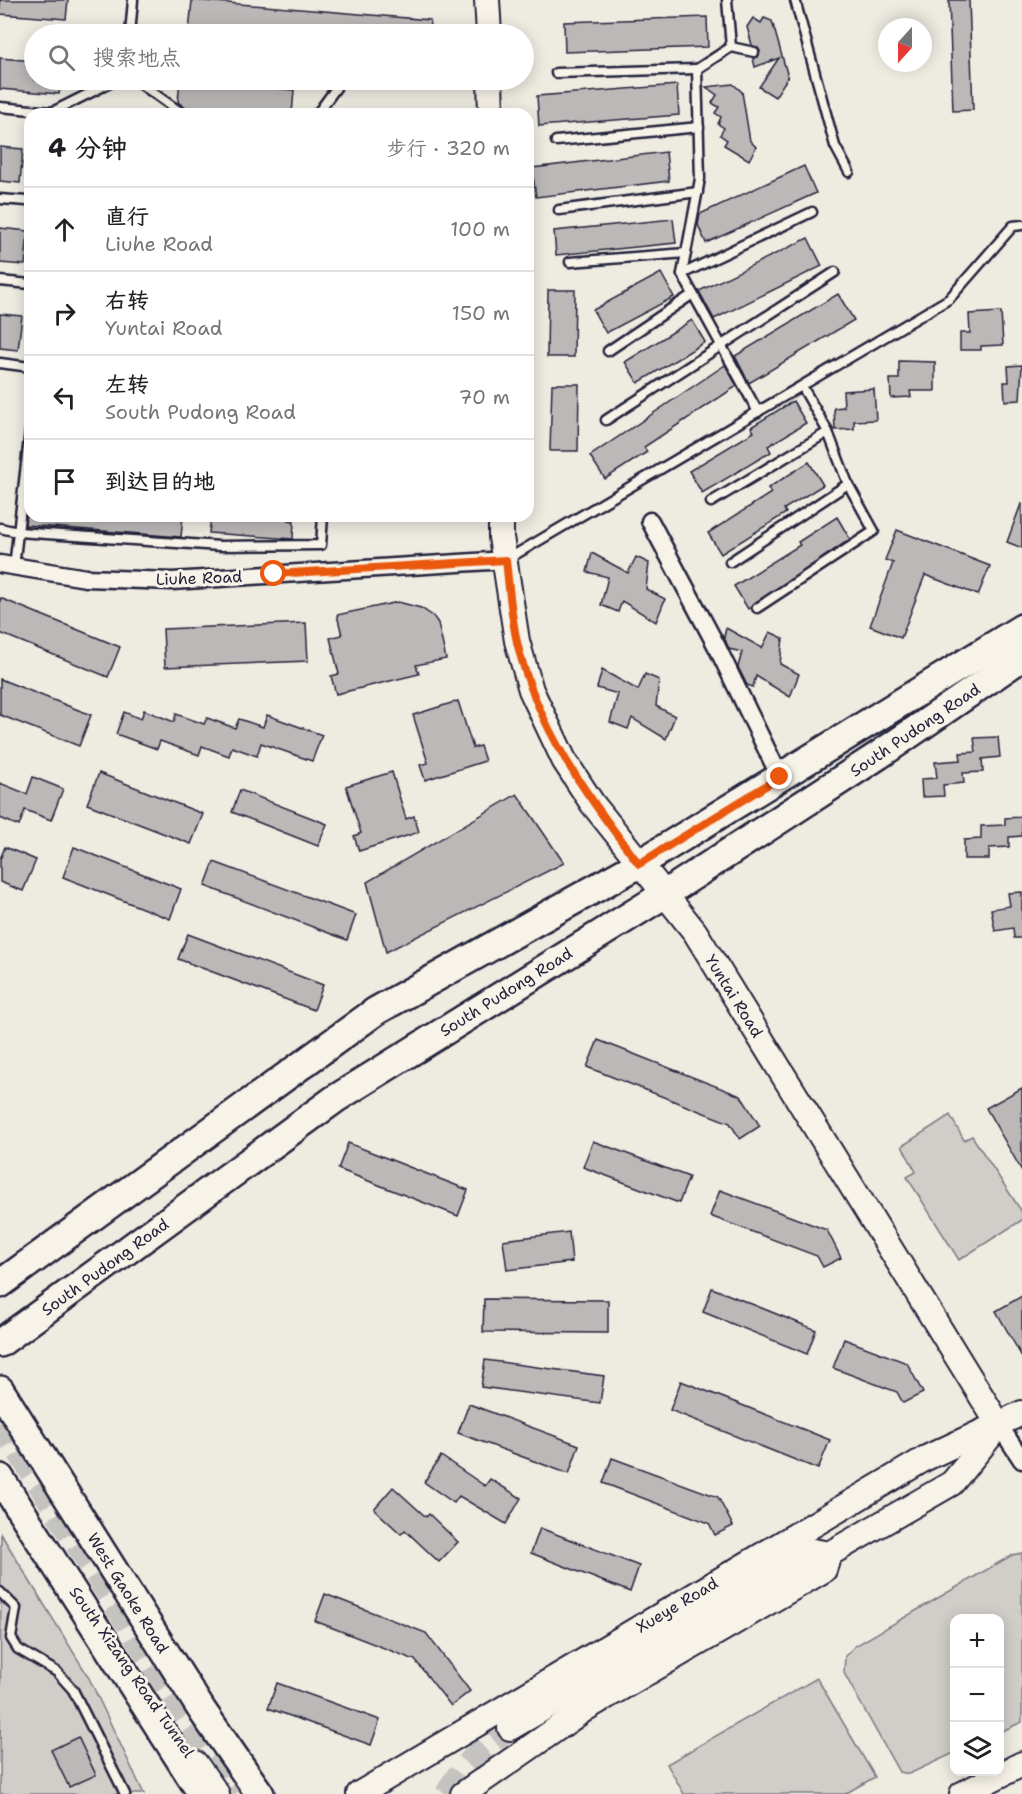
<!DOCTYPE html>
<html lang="zh">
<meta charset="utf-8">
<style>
body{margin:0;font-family:"Shantell Sans","LXGW WenKai TC",sans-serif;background:#f6f6f6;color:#202124}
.controls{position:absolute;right:18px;bottom:18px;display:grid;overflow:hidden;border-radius:12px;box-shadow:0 3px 15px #0003}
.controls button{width:54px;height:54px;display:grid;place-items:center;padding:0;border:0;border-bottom:2px solid #e0e0e0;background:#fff;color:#202124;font:30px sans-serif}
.compass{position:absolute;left:878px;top:18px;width:54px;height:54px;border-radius:50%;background:#fff;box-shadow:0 3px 15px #0003;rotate:201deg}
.stop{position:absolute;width:18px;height:18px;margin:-14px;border:4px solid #ea580c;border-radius:50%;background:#fff}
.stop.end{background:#ea580c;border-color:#fff;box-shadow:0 2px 6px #0008}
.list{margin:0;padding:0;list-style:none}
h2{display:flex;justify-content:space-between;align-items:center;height:78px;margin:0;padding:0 24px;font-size:26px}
h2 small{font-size:20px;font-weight:400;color:#757577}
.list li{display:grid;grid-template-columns:39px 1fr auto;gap:18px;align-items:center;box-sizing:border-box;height:84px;padding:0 24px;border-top:2px solid #e0e0e0}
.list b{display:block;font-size:22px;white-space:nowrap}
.list p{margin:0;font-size:20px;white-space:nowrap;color:#757577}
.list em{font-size:20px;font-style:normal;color:#757577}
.icon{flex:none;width:33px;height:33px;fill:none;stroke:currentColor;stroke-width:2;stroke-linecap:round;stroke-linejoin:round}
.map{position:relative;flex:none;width:1022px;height:1794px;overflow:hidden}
.search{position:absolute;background:#fff;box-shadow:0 3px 15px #0003;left:24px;top:24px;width:510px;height:66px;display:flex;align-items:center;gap:15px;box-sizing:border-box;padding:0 21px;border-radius:33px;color:#757577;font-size:22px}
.panel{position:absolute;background:#fff;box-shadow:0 3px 15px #0003;left:24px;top:108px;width:510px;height:414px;border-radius:18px}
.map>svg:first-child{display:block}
.green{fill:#d1cdc9;stroke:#7a7882;stroke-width:1.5}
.building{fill:#bbb8b7;stroke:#22223b;stroke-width:1.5}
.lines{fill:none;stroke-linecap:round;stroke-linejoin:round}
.secondary-tunnel{stroke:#c5c3c0;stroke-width:24;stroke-dasharray:24 12;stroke-linecap:butt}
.lane-casing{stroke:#22223b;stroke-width:13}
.street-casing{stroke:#22223b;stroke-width:21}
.secondary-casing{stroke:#22223b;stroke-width:28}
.primary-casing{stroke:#22223b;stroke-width:32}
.lane{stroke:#f7f3e8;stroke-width:8}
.street{stroke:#f7f3e8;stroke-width:16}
.secondary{stroke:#f7f3e8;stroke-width:24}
.primary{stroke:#f7f3e8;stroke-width:27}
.route{stroke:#ea580c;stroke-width:8}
.labels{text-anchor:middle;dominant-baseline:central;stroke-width:6;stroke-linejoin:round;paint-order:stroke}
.street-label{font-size:16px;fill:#22223b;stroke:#f7f3e8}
</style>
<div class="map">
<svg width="1022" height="1794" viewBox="0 0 1022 1794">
<rect width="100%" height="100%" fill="#eeebe1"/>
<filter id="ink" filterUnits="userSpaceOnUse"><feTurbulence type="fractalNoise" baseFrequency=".0167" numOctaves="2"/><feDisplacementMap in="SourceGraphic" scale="12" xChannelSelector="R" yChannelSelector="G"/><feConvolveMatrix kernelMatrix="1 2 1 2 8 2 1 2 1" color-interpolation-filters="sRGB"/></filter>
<g filter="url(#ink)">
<g class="green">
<polygon points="950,1115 964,1140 972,1136 1022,1212 1022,1220 959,1260 907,1177 916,1172 902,1146"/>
<polygon points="1,1534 88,1676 144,1794 0,1794"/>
<polygon points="1022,1553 1022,1722 1000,1732 1000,1618 954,1618 954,1753 909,1774 899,1772 844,1673 845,1656 855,1646 1012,1555"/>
<polygon points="817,1678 875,1777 845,1794 684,1794 667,1764"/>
</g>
<g class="building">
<polygon points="0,0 68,0 66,19 0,14"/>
<polygon points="192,0 430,20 429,34 214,34 189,32"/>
<polygon points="949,0 969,0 973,110 953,111"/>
<polygon points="707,17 708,47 565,52 564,22"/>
<polygon points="753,18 761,23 764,18 772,21 788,77 775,97 759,87 779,58 755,67 753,58 758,57 760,51 752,45 747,27"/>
<polygon points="0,58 34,61 34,80 61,80 59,94 0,89"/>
<polygon points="180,80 294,90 292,114 240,114 186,108 178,102"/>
<polygon points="733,84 742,92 750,141 756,147 749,160 724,145 727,140 720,135 724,128 718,124 721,117 715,113 719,107 712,103 717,95 706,87"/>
<polygon points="677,85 679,115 539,126 537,96"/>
<polygon points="0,147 23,149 20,183 0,181"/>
<polygon points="666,152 669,181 536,197 532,168"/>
<polygon points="804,166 816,193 706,243 698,225 700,214"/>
<polygon points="673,219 676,243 556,255 554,231"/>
<polygon points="0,228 28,231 25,265 0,263"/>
<polygon points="808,238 822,266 714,319 699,291"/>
<polygon points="661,273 674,297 606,333 593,310"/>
<polygon points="548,290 575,290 574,357 547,357"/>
<polygon points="838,294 854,320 749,383 735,356"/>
<polygon points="1001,312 1003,345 981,346 981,350 960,350 960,333 970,333 969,314"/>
<polygon points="0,314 22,316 18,350 0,348"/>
<polygon points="692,320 705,342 638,383 625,362"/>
<polygon points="899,361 935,362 935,391 910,391 911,397 891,398 890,379 899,379"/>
<polygon points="725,365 737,386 644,447 647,452 605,479 590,456"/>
<polygon points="1022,365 1020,400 1005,401 1004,382 1009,382 1008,366"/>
<polygon points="552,384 579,384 578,451 550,451"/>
<polygon points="874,389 876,420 854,421 854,429 835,430 834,408 844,407 843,391"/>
<polygon points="793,401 806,423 768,446 771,452 702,493 689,471 754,432 751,427"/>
<polygon points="809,462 823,485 784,509 786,513 721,554 708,533 771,493 768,488"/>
<polygon points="1021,504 1022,504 1022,548 1007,542"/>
<polygon points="26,516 183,516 181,537 25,525"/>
<polygon points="211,516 289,516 288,520 294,521 293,539 209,533"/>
<polygon points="837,517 850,539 748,609 734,586 800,545 798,542"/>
<polygon points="897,530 990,566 978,595 925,575 901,638 870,626 893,563 885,560"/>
<polygon points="592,553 628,573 636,557 649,563 646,589 665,599 656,622 622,601 618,612 601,605 608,577 587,572"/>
<polygon points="0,598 120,647 108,677 0,633"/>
<polygon points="398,602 421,608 433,616 438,623 446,659 416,665 419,674 336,694 331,676 339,674 330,638 342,635 337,615"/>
<polygon points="306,623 308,661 165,667 163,629"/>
<polygon points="726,628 762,648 770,632 783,638 780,664 799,674 790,697 756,676 753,687 747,685 738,667 742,652 729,649 724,637"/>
<polygon points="602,670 638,690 645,674 659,680 656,706 675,716 666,739 632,718 628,729 610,722 618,694 597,688"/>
<polygon points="0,679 91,715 79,746 0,715"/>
<polygon points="458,701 473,748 480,746 485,761 425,780 420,765 428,763 413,715"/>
<polygon points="144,710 174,722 176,714 204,724 207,718 235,728 239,719 263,727 267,715 322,735 312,761 261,743 257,756 232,747 229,756 202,746 199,755 160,741 157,749 116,734 124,712 141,719"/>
<polygon points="998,737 1000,757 982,759 983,772 963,773 964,783 943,785 944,796 922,797 921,779 937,778 935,762 961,760 960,753 976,752 974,738"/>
<polygon points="392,772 406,819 414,816 419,832 359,851 354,836 361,833 346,786"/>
<polygon points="99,773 203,814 191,844 87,804"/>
<polygon points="33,777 63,789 51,820 25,810 19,826 0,818 0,783 27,794"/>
<polygon points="240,790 327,824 318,846 232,812"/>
<polygon points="517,794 564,863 386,952 367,882"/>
<polygon points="1022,817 1022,836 1009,837 1009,847 989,848 989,859 964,859 964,840 981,839 981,826 1005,825 1005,818"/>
<polygon points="5,847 36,860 23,891 0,882 0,859"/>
<polygon points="74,847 181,889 170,919 63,877"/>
<polygon points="214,862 356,915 347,940 205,886"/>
<polygon points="1022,892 1022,938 1014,938 1013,928 995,931 991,909 1010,906 1008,893"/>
<polygon points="188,934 323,985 314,1010 178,959"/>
<polygon points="598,1040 741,1096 760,1126 740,1139 730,1123 587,1067"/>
<polygon points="1022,1088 1022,1171 986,1108"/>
<polygon points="593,1141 689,1177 679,1203 583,1167"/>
<polygon points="348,1143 468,1190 458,1216 338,1169"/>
<polygon points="720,1190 827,1230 841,1258 823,1267 817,1256 710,1216"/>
<polygon points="569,1232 572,1262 507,1270 503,1240"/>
<polygon points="712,1288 816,1330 807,1354 703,1312"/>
<polygon points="1022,1296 1022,1357 996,1311"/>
<polygon points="484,1299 608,1300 608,1333 483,1332"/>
<polygon points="844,1339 907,1363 923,1393 903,1403 897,1392 833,1368"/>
<polygon points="485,1360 604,1376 600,1403 481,1387"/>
<polygon points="681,1381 830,1440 818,1469 670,1410"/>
<polygon points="469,1404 579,1445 569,1474 458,1433"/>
<polygon points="441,1456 485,1486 490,1479 521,1498 506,1524 459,1496 454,1503 424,1482"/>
<polygon points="612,1458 718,1497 733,1526 715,1535 709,1523 603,1483"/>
<polygon points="393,1487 426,1517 429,1514 458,1542 439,1562 405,1530 401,1534 374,1509"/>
<polygon points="540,1528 639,1566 630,1592 531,1553"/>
<polygon points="325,1594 426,1633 470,1691 451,1706 415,1660 315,1621"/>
<polygon points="277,1683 380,1720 371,1745 268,1708"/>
<polygon points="78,1737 96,1775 69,1787 51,1750"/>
</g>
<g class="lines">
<g class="secondary-tunnel">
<polyline points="0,1422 235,1794"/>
<path d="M447 1794C462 1765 483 1747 510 1728"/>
</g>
<g class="lane-casing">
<g id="lane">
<polyline points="727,0 731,47 754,52"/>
<polyline points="795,0 835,146 849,172"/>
<polyline points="130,34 133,0"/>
<polyline points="731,47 697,69 700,179 682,274 758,412"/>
<polyline points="556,73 697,69"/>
<polyline points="135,80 183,114"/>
<polyline points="0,107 52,112 116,80"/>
<polyline points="317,114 336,88"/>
<polyline points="556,141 699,127"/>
<polyline points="0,199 27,201"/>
<polyline points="559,210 698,192"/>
<polyline points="570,262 686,253"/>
<polyline points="682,274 812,212"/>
<polyline points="0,281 30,284"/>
<polyline points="608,351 693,294"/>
<polyline points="0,363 30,367"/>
<polyline points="606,420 835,272"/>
<polyline points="711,502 828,432 802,386"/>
<polyline points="0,528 18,532 220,546 321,545 323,516"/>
<polyline points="506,560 949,299 1013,226 1022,225"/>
<polyline points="730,562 848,484"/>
<polyline points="14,567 30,430"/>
<polyline points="757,608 874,531 848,484 828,432"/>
<polyline points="0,1592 16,1608 11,1638 18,1649 57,1672 73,1690 125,1794"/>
</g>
</g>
<g class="street-casing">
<g id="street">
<polyline points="650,521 716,645 780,777"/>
<polyline points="0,564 86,578 172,581 506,560"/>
<polyline points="999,1425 1022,1460"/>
</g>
</g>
<g class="secondary-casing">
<g id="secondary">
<polyline points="487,0 489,34"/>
<polyline points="490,80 491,114"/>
<polyline points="501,516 501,537 517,641 531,690 564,760 592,803 695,932 999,1425"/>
<polyline points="510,1728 813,1551 829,1554"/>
<polyline points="195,1763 217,1794"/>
<polyline points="359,1794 926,1458 1022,1413"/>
<polyline points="463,1794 585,1709 824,1570 829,1554 952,1483 997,1428"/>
<polyline points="962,1794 1022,1764"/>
</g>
</g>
<g class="primary-casing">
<g id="primary">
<polyline points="0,1284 376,1011 639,864 1022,628"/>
<polyline points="0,1343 335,1099 665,894 879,755 1022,657"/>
<polyline points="0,1390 203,1712 260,1794"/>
<polyline points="0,1478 202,1794"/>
</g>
</g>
<use href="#lane" class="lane"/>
<use href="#street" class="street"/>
<use href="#secondary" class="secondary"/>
<use href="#primary" class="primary"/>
</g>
</g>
<g class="lines" filter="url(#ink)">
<path class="route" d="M274 574 506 560C509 587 511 615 517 642 537 728 586 795 639 864L780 777"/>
</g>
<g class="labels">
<g class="street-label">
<text transform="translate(199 578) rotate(-2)">Liuhe Road</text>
<text transform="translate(915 730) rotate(-34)">South Pudong Road</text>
<text transform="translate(506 992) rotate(-32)">South Pudong Road</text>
<text transform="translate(734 996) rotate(58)">Yuntai Road</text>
<text transform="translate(105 1267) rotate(-36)">South Pudong Road</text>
<text transform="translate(128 1593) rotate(58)">West Gaoke Road</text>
<text transform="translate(677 1605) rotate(-31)">Xueye Road</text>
<text transform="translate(132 1672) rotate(55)">South Xizang Road Tunnel</text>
</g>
</g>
</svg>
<div class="controls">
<button>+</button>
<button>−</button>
<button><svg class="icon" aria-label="layers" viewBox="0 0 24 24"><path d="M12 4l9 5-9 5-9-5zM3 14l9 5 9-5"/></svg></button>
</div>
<svg class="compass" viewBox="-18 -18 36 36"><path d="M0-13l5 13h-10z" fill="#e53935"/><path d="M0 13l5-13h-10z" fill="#757577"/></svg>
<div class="stop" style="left:274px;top:574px"></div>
<div class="stop end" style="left:780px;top:777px"></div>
<div class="search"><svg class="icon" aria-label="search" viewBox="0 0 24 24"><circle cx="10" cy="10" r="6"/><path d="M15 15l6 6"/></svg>搜索地点</div>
<section class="panel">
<h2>4 分钟<small>步行 · 320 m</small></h2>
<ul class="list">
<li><svg class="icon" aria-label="ahead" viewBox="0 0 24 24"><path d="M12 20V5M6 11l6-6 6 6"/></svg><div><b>直行</b><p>Liuhe Road</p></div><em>100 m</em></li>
<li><svg class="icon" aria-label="right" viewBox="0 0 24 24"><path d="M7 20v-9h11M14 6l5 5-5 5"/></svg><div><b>右转</b><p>Yuntai Road</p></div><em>150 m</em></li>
<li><svg class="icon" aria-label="left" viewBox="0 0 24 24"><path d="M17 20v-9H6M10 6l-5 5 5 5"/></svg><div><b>左转</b><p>South Pudong Road</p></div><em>70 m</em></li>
<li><svg class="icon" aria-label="arrive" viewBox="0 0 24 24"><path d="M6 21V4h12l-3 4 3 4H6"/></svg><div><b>到达目的地</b></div></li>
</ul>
</section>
</div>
